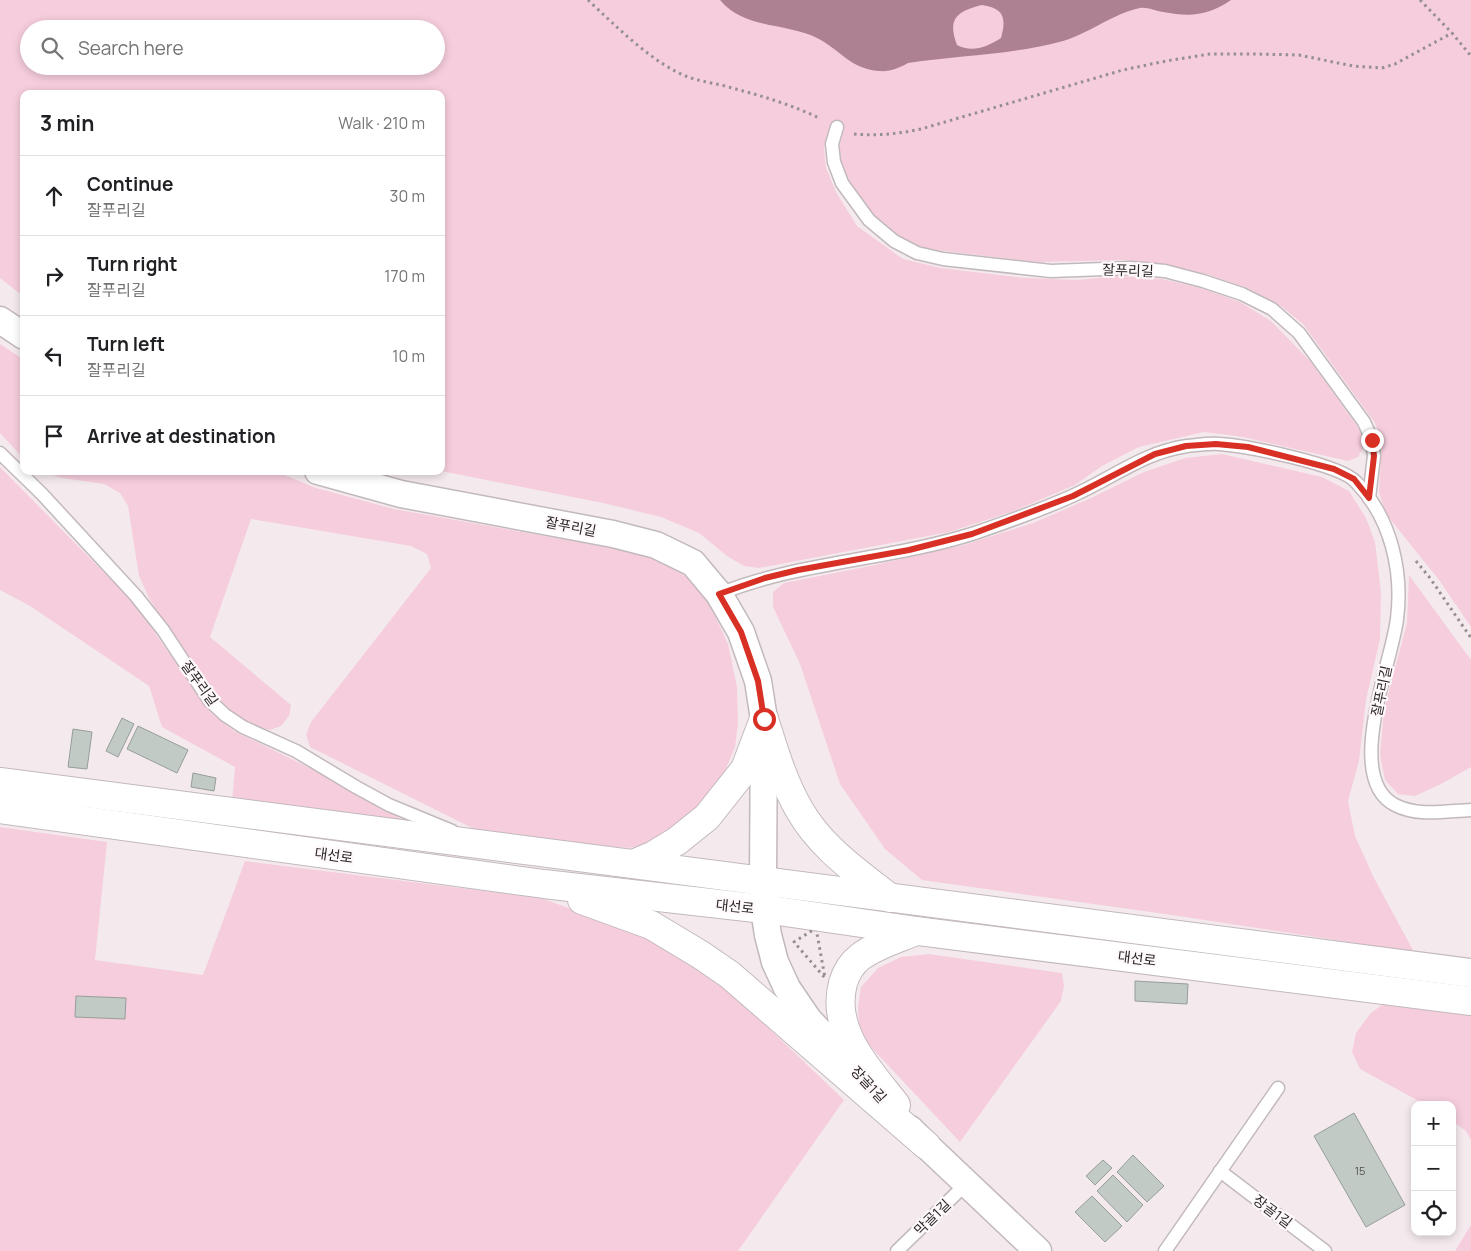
<!DOCTYPE html>
<meta charset="utf-8">
<style>
body{margin:0;font-family:Manrope,"Noto Sans KR",sans-serif;background:#f2f2f2;color:#202124}
.controls{position:absolute;right:15px;bottom:15px;display:grid;overflow:hidden;border-radius:10px;box-shadow:0 2px 8px #0003}
.controls button{width:45px;height:45px;display:grid;place-items:center;padding:0;border:0;border-bottom:1px solid #e0e0e0;background:#fff;color:#202124;font:25px sans-serif}
.stop{position:absolute;width:15px;height:15px;margin:-11px;border:4px solid #d93025;border-radius:50%;background:#fff}
.stop.end{background:#d93025;border-color:#fff;box-shadow:0 1px 5px #0008}
.list{margin:0;padding:0;list-style:none}
h2{display:flex;justify-content:space-between;align-items:center;height:65px;margin:0;padding:0 20px;font-size:21px}
h2 small{font-size:16px;font-weight:400;color:#757577}
.list li{display:grid;grid-template-columns:32px 1fr auto;gap:15px;align-items:center;box-sizing:border-box;height:80px;padding:0 20px;border-top:1px solid #e0e0e0}
.list b{display:block;font-size:19px;white-space:nowrap}
.list p{margin:0;font-size:16px;white-space:nowrap;color:#757577}
.list em{font-size:16px;font-style:normal;color:#757577}
.icon{flex:none;width:28px;height:28px;fill:none;stroke:currentColor;stroke-width:2;stroke-linecap:round;stroke-linejoin:round}
.map{position:relative;flex:none;width:1471px;height:1251px;overflow:hidden}
.search{position:absolute;background:#fff;box-shadow:0 2px 8px #0003;left:20px;top:20px;width:425px;height:55px;display:flex;align-items:center;gap:12px;box-sizing:border-box;padding:0 18px;border-radius:28px;color:#757577;font-size:19px}
.panel{position:absolute;background:#fff;box-shadow:0 2px 8px #0003;left:20px;top:90px;width:425px;height:385px;border-radius:10px}
.map>svg:first-child{display:block}
.green{fill:#f6cddd;fill-rule:evenodd}
.water{fill:#ad8092;fill-rule:evenodd}
.building{fill:#c2cac5;stroke:#969e99}
.lines{fill:none;stroke-linecap:round;stroke-linejoin:round}
.service-casing{stroke:#c2b9bc;stroke-width:15}
.minor-casing{stroke:#c2b9bc;stroke-width:29}
.tertiary-casing{stroke:#c2b9bc;stroke-width:30}
.path{stroke:#968f91;stroke-width:3;stroke-dasharray:2.5 4;stroke-linecap:butt}
.service{stroke:#fff;stroke-width:12}
.minor{stroke:#fff;stroke-width:26}
.tertiary{stroke:#fff;stroke-width:28}
.route{stroke:#d93025;stroke-width:6}
.labels{text-anchor:middle;dominant-baseline:central;stroke-width:4.5;stroke-linejoin:round;paint-order:stroke}
.number-label{font-size:11px;fill:#504f4e}
.street-label{font-size:14px;fill:#2a2627;stroke:#fef8fb}
</style>
<div class="map">
<svg width="1471" height="1251" viewBox="0 0 1471 1251">
<rect width="100%" height="100%" fill="#f4eaee"/>
<g class="green">
<path d="M0 0H1471V627L1439 580 1386 514 1379 492 1382 443 1375 423 1303 324 1282 307 1247 288 1206 274 1163 264 1123 260 1038 262 927 249 903 239 875 218 860 200 844 172 839 153 841 136 828 132 824 148 826 168 836 192 857 226 903 259 941 268 1025 278 1077 280 1119 276 1162 279 1204 289 1240 302 1271 321 1310 361 1363 434V448L1358 457 1348 461 1243 437 1204 432 1139 447 1102 466 1075 485 1011 512 949 532 759 568 744 566 727 556 699 533 661 517 603 503 441 471V94H24V297L0 278ZM29 29H436V66H29Z"/>
<polygon points="0,344 24,360 24,459 0,433"/>
<polygon points="1222,454 1322,477 1349,491 1366,518 1375,542 1381,592 1380,639 1366,700 1359,761 1348,801 1355,836 1374,878 1414,952 1172,915 922,880 885,849 840,784 800,664 773,607 773,592 784,583 870,566 964,545 1033,523 1091,498 1144,472 1185,458"/>
<polygon points="0,467 135,604 210,712 234,731 308,767 414,826 232,802 235,767 162,727 149,686 30,606 0,590"/>
<polygon points="41,471 275,471 316,488 394,509 656,556 692,581 712,609 728,644 737,687 738,724 735,747 720,783 704,809 652,844 628,848 482,833 310,747 306,735 311,722 431,568 427,554 411,546 251,519 210,637 291,705 289,716 281,726 270,730 254,726 232,714 211,693 150,600 139,576 128,506 120,493 104,484 62,478"/>
<polygon points="1409,575 1471,660 1471,767 1443,783 1415,796 1398,794 1385,780 1380,755 1384,709 1407,623"/>
<polygon points="0,827 107,842 95,960 203,975 245,861 541,898 612,924 665,946 710,974 754,1014 844,1100 738,1251 0,1251"/>
<polygon points="929,954 1062,973 1064,986 1061,1001 960,1142 867,1043 859,1028 858,1007 861,987 878,968 901,957"/>
<polygon points="1383,1004 1471,1015 1471,1140 1466,1131 1452,1121 1452,1105 1426,1105 1360,1069 1352,1052 1356,1033 1370,1014"/>
<polygon points="1471,1225 1471,1251 1455,1251"/>
</g>
<path class="water" d="M720 0H1231C1208 16 1190 17 1163 12 1156 11 1147 7 1140 8 1112 14 1090 33 1063 41 1012 55 960 55 908 63 899 68 890 72 879 71 851 69 841 51 819 39 787 22 745 30 720 0ZM982 5C1003 8 1007 17 1001 38 987 47 972 53 957 45 947 19 957 11 982 5Z"/>
<g class="building">
<polygon points="122,718 134,724 118,757 106,751"/>
<polygon points="138,726 188,750 177,773 127,749"/>
<polygon points="73,729 92,732 87,769 68,767"/>
<polygon points="193,773 216,778 214,791 191,787"/>
<polygon points="1135,981 1188,984 1187,1004 1135,1001"/>
<polygon points="76,996 126,998 125,1019 75,1017"/>
<polygon points="1354,1113 1405,1205 1366,1227 1314,1136"/>
<polygon points="1133,1155 1164,1186 1147,1202 1117,1172"/>
<polygon points="1103,1160 1112,1168 1095,1185 1086,1176"/>
<polygon points="1113,1175 1143,1205 1127,1222 1097,1191"/>
<polygon points="1092,1196 1122,1226 1105,1242 1075,1212"/>
</g>
<g class="lines">
<g class="service-casing">
<g id="service">
<polyline points="837,127 832,144 834,162 842,183 869,220 894,241 917,253 943,259 1051,271 1131,268 1165,271 1203,281 1242,294 1272,309 1299,333 1364,422 1372,440 1374,456 1369,498"/>
<polyline points="0,453 42,494 136,596 163,630 209,700 225,715 243,727 296,751 356,787 389,805 452,831"/>
<path d="M719 594C801 561 891 560 975 533 1007 522 1041 510 1072 496 1111 479 1144 452 1187 446 1198 445 1210 443 1220 444 1246 446 1340 464 1356 482 1391 518 1403 571 1397 619 1392 662 1343 778 1395 805 1418 817 1446 811 1471 810"/>
<polyline points="1220,1171 1325,1251"/>
<polyline points="897,1251 967,1183"/>
<polyline points="1165,1251 1278,1088"/>
</g>
</g>
<g class="minor-casing">
<g id="minor">
<polyline points="0,320 24,336"/>
<polyline points="318,471 401,494 613,534 656,545 693,563 719,594 741,632 758,681 764,719 763,881 764,909 768,935 775,962 787,988 808,1019 858,1073"/>
<polyline points="910,1129 926,1145 1038,1251"/>
</g>
</g>
<g class="tertiary-casing">
<g id="tertiary">
<path d="M764 719C774 750 783 782 799 809 820 847 857 872 890 898"/>
<polyline points="0,782 1471,973"/>
<polyline points="0,809 544,884 764,909 917,931 1471,1001"/>
<polyline points="633,864 654,855 677,841 707,817 745,769 764,719"/>
<polyline points="582,900 651,925 701,955 730,975 926,1145"/>
<path d="M896 1105C869 1070 830 1031 843 983 846 973 851 964 860 957 876 945 897 939 916 931"/>
</g>
</g>
<g class="path">
<path d="M588 0C616 26 655 66 691 78 701 81 711 83 721 85 755 94 788 103 819 118"/>
<polyline points="1420,0 1452,33 1471,56"/>
<path d="M854 134C877 136 898 134 921 129L1123 70 1166 61 1210 54H1256L1299 55 1353 66 1382 68 1395 64 1452 33"/>
<polyline points="1416,561 1430,578 1471,638"/>
<polygon points="816,928 825,978 794,942"/>
</g>
<use href="#service" class="service"/>
<use href="#minor" class="minor"/>
<use href="#tertiary" class="tertiary"/>
</g>
<g class="lines">
<polyline class="route" points="764,719 758,681 741,632 719,594 765,578 798,570 909,550 972,534 1073,496 1155,454 1186,446 1216,444 1248,447 1334,469 1354,479 1369,498 1374,456 1372,440"/>
</g>
<g class="labels">
<g class="number-label">
<text x="1360" y="1170">15</text>
</g>
<g class="street-label">
<text transform="translate(1128 270) rotate(2)">잘푸리길</text>
<text transform="translate(571 526) rotate(11)">잘푸리길</text>
<text transform="translate(200 683) rotate(54)">잘푸리길</text>
<text transform="translate(1381 691) rotate(-78)">잘푸리길</text>
<text transform="translate(334 855) rotate(8)">대선로</text>
<text transform="translate(735 906) rotate(6)">대선로</text>
<text transform="translate(1137 958) rotate(7)">대선로</text>
<text transform="translate(869 1084) rotate(47)">장골1길</text>
<text transform="translate(1273 1211) rotate(37)">장골1길</text>
<text transform="translate(932 1217) rotate(-44)">막골1길</text>
</g>
</g>
</svg>
<div class="controls">
<button>+</button>
<button>−</button>
<button><svg class="icon" aria-label="locate" viewBox="0 0 24 24"><circle cx="12" cy="12" r="6"/><path d="M12 2v4M12 18v4M2 12h4M18 12h4"/></svg></button>
</div>
<div class="stop" style="left:764px;top:719px"></div>
<div class="stop end" style="left:1372px;top:440px"></div>
<div class="search"><svg class="icon" aria-label="search" viewBox="0 0 24 24"><circle cx="10" cy="10" r="6"/><path d="M15 15l6 6"/></svg>Search here</div>
<section class="panel">
<h2>3 min<small>Walk · 210 m</small></h2>
<ul class="list">
<li><svg class="icon" aria-label="ahead" viewBox="0 0 24 24"><path d="M12 20V5M6 11l6-6 6 6"/></svg><div><b>Continue</b><p>잘푸리길</p></div><em>30 m</em></li>
<li><svg class="icon" aria-label="right" viewBox="0 0 24 24"><path d="M7 20v-9h11M14 6l5 5-5 5"/></svg><div><b>Turn right</b><p>잘푸리길</p></div><em>170 m</em></li>
<li><svg class="icon" aria-label="left" viewBox="0 0 24 24"><path d="M17 20v-9H6M10 6l-5 5 5 5"/></svg><div><b>Turn left</b><p>잘푸리길</p></div><em>10 m</em></li>
<li><svg class="icon" aria-label="arrive" viewBox="0 0 24 24"><path d="M6 21V4h12l-3 4 3 4H6"/></svg><div><b>Arrive at destination</b></div></li>
</ul>
</section>
</div>
